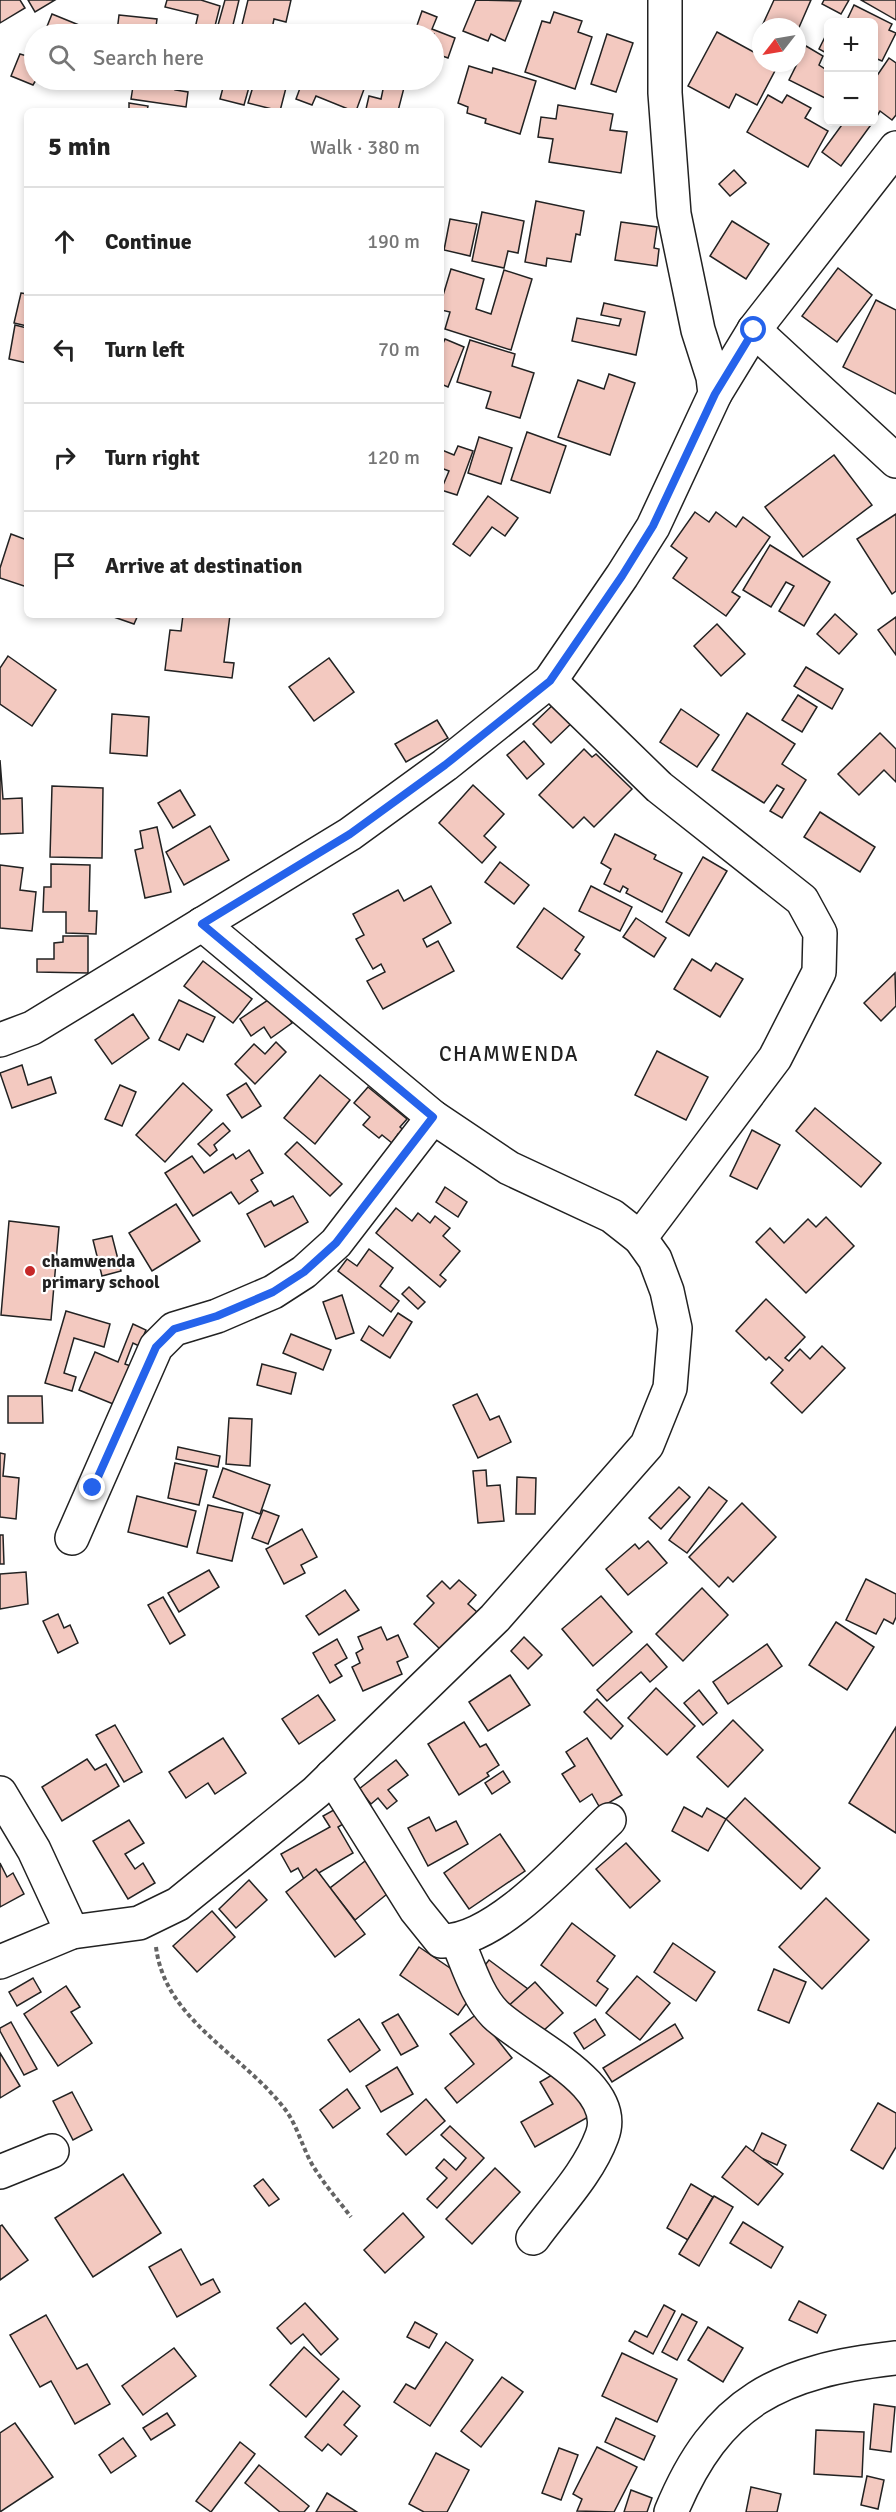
<!DOCTYPE html>
<meta charset="utf-8">
<style>
body{margin:0;font-family:Signika,sans-serif;background:#f6f6f6;color:#222}
.controls{position:absolute;right:18px;top:18px;display:grid;overflow:hidden;border-radius:9px;box-shadow:0 3px 9px #0003}
.controls button{width:54px;height:54px;display:grid;place-items:center;padding:0;border:0;border-bottom:2px solid #e0e0e0;background:#fff;color:#222;font:30px sans-serif}
.compass{position:absolute;left:752px;top:18px;width:54px;height:54px;border-radius:50%;background:#fff;box-shadow:0 3px 9px #0003;rotate:239deg}
.stop{position:absolute;width:18px;height:18px;margin:-14px;border:4px solid #2563eb;border-radius:50%;background:#fff}
.stop.end{background:#2563eb;border-color:#fff;box-shadow:0 2px 6px #0008}
.list{margin:0;padding:0;list-style:none}
h2{display:flex;justify-content:space-between;align-items:center;height:78px;margin:0;padding:0 24px;font-size:26px}
h2 small{font-size:20px;font-weight:400;color:#767676}
.list li{display:grid;grid-template-columns:39px 1fr auto;gap:18px;align-items:center;box-sizing:border-box;height:108px;padding:0 24px;border-top:2px solid #e0e0e0}
.list b{display:block;font-size:22px;white-space:nowrap}
.list em{font-size:20px;font-style:normal;color:#767676}
.icon{flex:none;width:33px;height:33px;fill:none;stroke:currentColor;stroke-width:2;stroke-linecap:round;stroke-linejoin:round}
.map{position:relative;flex:none;width:896px;height:2512px;overflow:hidden}
.search{position:absolute;background:#fff;box-shadow:0 3px 9px #0003;left:24px;top:24px;width:420px;height:66px;display:flex;align-items:center;gap:15px;box-sizing:border-box;padding:0 21px;border-radius:33px;color:#767676;font-size:22px}
.panel{position:absolute;background:#fff;box-shadow:0 3px 9px #0003;left:24px;top:108px;width:420px;height:510px;border-radius:9px}
.map>svg:first-child{display:block}
.building{fill:#f3c9c0;stroke:#222;stroke-width:1.5}
.lines{fill:none;stroke-linecap:round;stroke-linejoin:round}
.minor-casing{stroke:#222;stroke-width:36}
.path{stroke:#646464;stroke-width:4;stroke-dasharray:4.5 3;stroke-linecap:butt}
.minor{stroke:#fff;stroke-width:33}
.route{stroke:#2563eb;stroke-width:8}
.poi-dot{fill:#c62828;stroke:#fff;stroke-width:2}
.labels{text-anchor:middle;dominant-baseline:central;stroke-width:4.5;stroke-linejoin:round;paint-order:stroke}
.poi-label{font-size:18px;font-weight:bold;fill:#222;stroke:#fff;text-anchor:start}
.quarter-label{font-size:21px;letter-spacing:1.5px;fill:#222;stroke:#fff}
</style>
<div class="map">
<svg width="896" height="2512" viewBox="0 0 896 2512">
<rect width="100%" height="100%" fill="#fff"/>
<g class="building">
<polygon points="0,0 20,0 25,8 0,23"/>
<polygon points="28,0 55,0 35,12"/>
<polygon points="167,0 201,0 220,6 213,34 194,33 198,15 165,7"/>
<polygon points="225,0 239,0 232,29 218,25"/>
<polygon points="248,0 291,0 286,22 274,19 271,34 240,33"/>
<polygon points="476,0 521,1 505,41 491,34 488,41 463,31"/>
<polygon points="774,0 811,0 797,32 797,27 762,26"/>
<polygon points="824,0 849,0 841,14 822,4"/>
<polygon points="861,0 896,0 896,20"/>
<polygon points="854,5 892,24 889,30 896,33 882,61 875,58 874,61 874,22 846,22"/>
<polygon points="422,11 437,17 432,29 455,38 448,58 434,53 434,34 414,34"/>
<polygon points="554,12 582,21 578,32 592,37 575,89 525,72 542,21 550,23"/>
<polygon points="52,14 101,34 44,34"/>
<polygon points="119,15 157,19 155,34 117,32"/>
<polygon points="717,32 761,56 761,63 778,65 757,105 736,94 729,108 688,86"/>
<polygon points="827,33 828,33 828,54 819,49"/>
<polygon points="607,34 633,43 616,92 591,84"/>
<polygon points="806,46 823,56 819,65 828,71 828,92 825,98 789,80"/>
<polygon points="20,54 34,58 36,80 33,85 11,76"/>
<polygon points="889,58 896,63 896,115 892,120 880,111 874,121 874,80"/>
<polygon points="469,66 492,73 493,68 536,81 520,134 485,123 486,119 467,113 468,107 458,103"/>
<polygon points="56,80 84,80 80,89"/>
<polygon points="134,80 177,80 175,90 188,92 186,107 131,99"/>
<polygon points="225,80 251,80 244,105 220,99"/>
<polygon points="255,80 288,80 280,111 248,103"/>
<polygon points="303,80 364,80 367,81 356,111 353,111 316,96 312,105 296,99"/>
<polygon points="385,80 406,80 398,111 366,109 369,96 381,99"/>
<polygon points="768,95 782,103 787,95 811,108 805,118 828,131 808,167 747,132"/>
<polygon points="129,103 148,106 147,111 129,111"/>
<polygon points="558,105 613,114 610,130 627,132 621,173 549,162 553,139 538,137 541,117 556,119"/>
<polygon points="844,122 873,122 841,166 822,152"/>
<polygon points="734,170 746,183 730,196 719,184"/>
<polygon points="536,201 584,211 580,235 576,234 571,262 547,258 546,266 525,262"/>
<polygon points="482,212 524,221 518,253 508,251 504,268 472,261"/>
<polygon points="450,219 477,224 470,256 444,250"/>
<polygon points="732,221 769,244 746,279 710,256"/>
<polygon points="621,222 657,227 654,248 659,249 657,266 615,260"/>
<polygon points="838,268 872,295 837,342 802,316"/>
<polygon points="451,269 484,279 476,309 491,314 504,270 532,279 511,350 445,329 450,312 441,310 441,302"/>
<polygon points="21,293 27,294 27,326 14,323"/>
<polygon points="876,300 896,310 896,394 843,367"/>
<polygon points="604,303 645,312 636,355 572,341 577,318 619,326 621,319 601,315"/>
<polygon points="15,325 27,328 27,363 9,359"/>
<polygon points="445,339 464,347 448,387 441,384 441,348"/>
<polygon points="470,340 515,354 512,366 534,373 520,418 486,408 491,392 457,382"/>
<polygon points="609,374 635,383 610,455 558,437 578,380 604,389"/>
<polygon points="527,432 566,446 550,493 511,480"/>
<polygon points="479,437 512,448 501,484 468,473"/>
<polygon points="458,446 473,451 457,495 441,490 449,471 441,468 441,454 442,450 454,455"/>
<polygon points="834,455 872,505 803,557 765,507"/>
<polygon points="488,496 518,518 505,536 492,527 470,556 453,544"/>
<polygon points="695,512 709,522 716,512 736,527 743,517 770,537 732,592 740,597 726,616 673,578 687,558 671,546"/>
<polygon points="896,514 896,591 892,594 857,539"/>
<polygon points="11,534 27,540 27,587 0,578 0,568"/>
<polygon points="770,545 830,582 804,626 779,611 794,586 786,582 771,607 743,590"/>
<polygon points="835,614 857,634 839,654 817,634"/>
<polygon points="108,615 138,615 134,624"/>
<polygon points="183,615 230,615 224,662 234,663 232,678 165,670 170,630 181,631"/>
<polygon points="896,617 896,655 878,630"/>
<polygon points="717,624 745,654 721,676 694,646"/>
<polygon points="8,656 56,690 32,726 0,704 0,668"/>
<polygon points="329,658 354,692 314,721 289,687"/>
<polygon points="806,667 843,689 832,709 794,686"/>
<polygon points="798,695 817,707 802,732 782,720"/>
<polygon points="558,700 576,719 551,743 533,724"/>
<polygon points="681,709 719,735 697,767 660,742"/>
<polygon points="747,713 795,744 782,764 806,780 782,818 770,811 784,789 777,785 764,803 712,770"/>
<polygon points="112,714 149,717 147,756 110,753"/>
<polygon points="437,720 448,738 406,762 395,744"/>
<polygon points="880,733 896,749 896,782 884,770 859,795 838,774"/>
<polygon points="524,741 544,764 527,779 507,755"/>
<polygon points="584,749 592,757 596,754 632,789 594,827 584,817 573,828 539,795"/>
<polygon points="0,760 3,799 22,798 23,833 0,834"/>
<polygon points="473,785 504,814 484,836 496,847 482,863 439,823"/>
<polygon points="52,786 103,788 102,858 50,857"/>
<polygon points="180,790 195,815 173,828 158,803"/>
<polygon points="820,812 875,847 860,872 804,837"/>
<polygon points="210,826 229,860 184,885 166,852"/>
<polygon points="157,827 171,892 145,898 135,850 143,848 140,831"/>
<polygon points="615,834 656,855 654,859 682,873 662,912 626,893 628,889 623,886 620,892 604,884 611,869 601,863"/>
<polygon points="703,857 727,871 689,936 666,922"/>
<polygon points="500,862 529,885 514,904 485,882"/>
<polygon points="51,864 90,865 89,911 97,911 96,934 66,933 66,912 43,912 44,887 51,887"/>
<polygon points="0,865 23,868 20,890 36,892 32,931 0,928"/>
<polygon points="431,886 451,923 423,939 427,947 438,941 454,971 383,1009 367,981 385,972 381,964 373,969 356,939 364,935 353,914 398,890 404,901"/>
<polygon points="591,886 632,907 620,931 579,911"/>
<polygon points="544,908 584,937 575,950 580,954 562,979 517,947"/>
<polygon points="636,918 666,938 654,957 623,937"/>
<polygon points="63,936 88,936 88,973 37,972 37,959 54,959 54,943 63,942"/>
<polygon points="692,959 711,971 716,963 743,979 720,1017 674,989"/>
<polygon points="203,961 252,999 233,1023 184,986"/>
<polygon points="895,973 896,1006 881,1021 864,1003"/>
<polygon points="274,996 292,1023 271,1038 264,1027 251,1036 240,1019"/>
<polygon points="179,1000 215,1017 203,1042 187,1034 179,1050 159,1040"/>
<polygon points="133,1014 149,1038 112,1064 95,1040"/>
<polygon points="276,1042 286,1052 255,1084 235,1064 254,1044 265,1054"/>
<polygon points="657,1051 708,1077 686,1120 635,1095"/>
<polygon points="22,1065 28,1085 51,1077 56,1093 12,1108 0,1073"/>
<polygon points="320,1075 350,1100 315,1144 284,1118"/>
<polygon points="183,1083 212,1110 165,1162 136,1135"/>
<polygon points="246,1083 261,1106 242,1118 227,1095"/>
<polygon points="120,1085 136,1092 122,1126 105,1119"/>
<polygon points="368,1087 407,1119 400,1127 408,1134 404,1139 398,1134 392,1143 382,1135 379,1138 363,1125 370,1117 354,1103"/>
<polygon points="815,1108 881,1163 861,1187 796,1131"/>
<polygon points="223,1123 230,1131 214,1145 217,1150 210,1156 198,1144"/>
<polygon points="752,1130 780,1145 757,1189 730,1176"/>
<polygon points="297,1142 342,1184 330,1196 285,1154"/>
<polygon points="249,1150 263,1173 251,1180 258,1191 239,1204 231,1192 193,1216 165,1173 192,1156 204,1173 233,1154 236,1159"/>
<polygon points="445,1187 467,1202 458,1217 436,1202"/>
<polygon points="293,1196 308,1222 265,1247 247,1214 271,1201 274,1206"/>
<polygon points="176,1204 200,1241 152,1271 129,1233"/>
<polygon points="396,1208 412,1221 418,1213 430,1223 435,1216 450,1228 443,1236 460,1251 440,1275 446,1280 440,1287 376,1233"/>
<polygon points="826,1217 854,1246 806,1293 756,1242 770,1228 784,1243 808,1219 816,1227"/>
<polygon points="9,1221 59,1227 51,1320 1,1315"/>
<polygon points="112,1236 121,1271 102,1276 93,1240"/>
<polygon points="369,1249 393,1268 380,1286 399,1301 391,1312 338,1271 347,1259 357,1266"/>
<polygon points="409,1287 425,1302 418,1309 402,1294"/>
<polygon points="342,1295 354,1333 336,1339 323,1302"/>
<polygon points="766,1299 805,1337 785,1358 789,1361 800,1349 810,1359 822,1346 845,1368 802,1413 771,1383 783,1370 769,1357 766,1360 736,1331"/>
<polygon points="66,1311 110,1324 104,1347 74,1338 64,1373 76,1377 72,1391 45,1383"/>
<polygon points="398,1313 412,1322 390,1358 361,1340 369,1326 383,1336"/>
<polygon points="133,1324 146,1330 139,1346 133,1343 125,1364 139,1369 123,1408 79,1390 95,1352 118,1362"/>
<polygon points="291,1334 331,1350 323,1370 283,1353"/>
<polygon points="262,1364 296,1373 291,1394 257,1385"/>
<polygon points="477,1394 490,1420 499,1416 511,1442 478,1458 453,1405"/>
<polygon points="8,1396 42,1396 43,1423 8,1423"/>
<polygon points="229,1418 252,1419 250,1466 226,1464"/>
<polygon points="178,1447 220,1456 218,1467 176,1459"/>
<polygon points="0,1453 5,1454 3,1476 19,1478 16,1519 0,1517"/>
<polygon points="175,1463 207,1470 199,1505 168,1498"/>
<polygon points="223,1468 270,1485 260,1514 213,1497"/>
<polygon points="486,1470 487,1486 500,1485 504,1521 478,1523 473,1471"/>
<polygon points="517,1477 536,1478 535,1514 516,1514"/>
<polygon points="679,1487 690,1497 661,1529 649,1518"/>
<polygon points="709,1487 727,1501 687,1553 669,1540"/>
<polygon points="137,1496 196,1511 187,1547 128,1532"/>
<polygon points="742,1503 776,1537 733,1582 728,1577 719,1587 689,1557"/>
<polygon points="208,1505 243,1513 232,1561 197,1553"/>
<polygon points="263,1510 279,1516 268,1544 252,1538"/>
<polygon points="302,1529 317,1557 301,1565 305,1573 284,1584 266,1549"/>
<polygon points="0,1535 3,1535 4,1564 0,1564"/>
<polygon points="648,1541 667,1563 628,1595 606,1569 635,1544 639,1549"/>
<polygon points="209,1570 219,1587 179,1612 168,1593"/>
<polygon points="26,1572 28,1604 0,1609 0,1574"/>
<polygon points="866,1579 896,1594 896,1617 893,1624 884,1619 876,1634 846,1620"/>
<polygon points="459,1580 476,1595 468,1604 477,1612 441,1650 414,1624 434,1603 427,1596 442,1581 450,1589"/>
<polygon points="702,1588 728,1615 683,1661 656,1634"/>
<polygon points="345,1590 359,1610 319,1635 306,1616"/>
<polygon points="601,1596 632,1632 593,1666 562,1629"/>
<polygon points="163,1597 185,1635 170,1644 148,1605"/>
<polygon points="58,1614 64,1628 70,1625 78,1643 58,1653 43,1621"/>
<polygon points="836,1622 874,1647 847,1690 809,1665"/>
<polygon points="381,1627 387,1640 398,1635 408,1657 397,1662 402,1674 363,1691 352,1667 360,1663 356,1653 363,1649 358,1637"/>
<polygon points="524,1637 542,1655 528,1669 511,1651"/>
<polygon points="337,1639 347,1658 335,1665 342,1676 330,1683 313,1653"/>
<polygon points="647,1644 667,1667 650,1682 641,1672 607,1701 597,1690"/>
<polygon points="767,1644 782,1666 728,1704 713,1682"/>
<polygon points="510,1675 530,1705 488,1731 469,1702"/>
<polygon points="656,1688 695,1726 667,1755 628,1718"/>
<polygon points="699,1690 717,1713 703,1725 684,1703"/>
<polygon points="318,1695 335,1720 299,1744 282,1719"/>
<polygon points="597,1699 623,1726 611,1739 584,1712"/>
<polygon points="733,1720 763,1750 728,1787 697,1757"/>
<polygon points="464,1722 480,1747 486,1744 499,1765 487,1773 489,1776 459,1795 428,1744"/>
<polygon points="115,1725 142,1772 124,1782 96,1735"/>
<polygon points="896,1727 896,1833 849,1803"/>
<polygon points="223,1738 246,1773 215,1794 208,1783 186,1798 169,1772"/>
<polygon points="587,1738 622,1795 600,1808 592,1794 580,1802 562,1774 575,1766 566,1752"/>
<polygon points="87,1759 95,1770 106,1764 119,1786 62,1821 42,1787"/>
<polygon points="396,1760 408,1775 388,1790 397,1801 387,1809 378,1798 371,1804 359,1789"/>
<polygon points="503,1771 510,1782 492,1794 485,1783"/>
<polygon points="745,1798 820,1868 801,1889 726,1819"/>
<polygon points="348,1802 356,1816 338,1827 353,1853 305,1881 298,1868 291,1872 281,1854 330,1827 323,1816"/>
<polygon points="684,1807 702,1817 707,1808 726,1819 708,1851 672,1831"/>
<polygon points="429,1817 436,1831 456,1821 468,1844 428,1866 408,1828"/>
<polygon points="129,1820 144,1843 125,1854 135,1869 143,1863 155,1883 128,1899 93,1841"/>
<polygon points="500,1834 525,1871 469,1909 444,1873"/>
<polygon points="626,1843 660,1881 630,1908 596,1869"/>
<polygon points="373,1855 397,1886 355,1920 330,1888"/>
<polygon points="0,1863 7,1877 13,1873 24,1894 0,1907"/>
<polygon points="316,1869 365,1934 335,1957 286,1892"/>
<polygon points="249,1880 267,1900 236,1928 219,1909"/>
<polygon points="826,1898 869,1940 822,1989 779,1947"/>
<polygon points="212,1911 235,1937 197,1972 173,1946"/>
<polygon points="572,1923 615,1956 597,1981 608,1989 596,2006 541,1965"/>
<polygon points="673,1943 715,1972 696,2001 654,1972"/>
<polygon points="419,1947 478,1987 458,2015 400,1975"/>
<polygon points="489,1960 536,1995 516,2022 469,1986"/>
<polygon points="774,1969 806,1982 789,2023 758,2010"/>
<polygon points="637,1976 670,2003 640,2040 606,2013"/>
<polygon points="33,1978 41,1992 17,2006 9,1992"/>
<polygon points="535,1982 563,2013 533,2040 505,2009"/>
<polygon points="66,1986 80,2007 71,2012 92,2043 58,2066 24,2014"/>
<polygon points="398,2014 418,2046 401,2055 382,2023"/>
<polygon points="477,2014 512,2058 457,2103 445,2088 474,2064 450,2034"/>
<polygon points="359,2019 380,2050 350,2072 328,2040"/>
<polygon points="595,2019 605,2035 584,2049 574,2033"/>
<polygon points="11,2022 37,2069 24,2075 0,2031 0,2028"/>
<polygon points="675,2024 683,2038 612,2082 603,2068"/>
<polygon points="0,2053 20,2086 0,2098"/>
<polygon points="397,2067 413,2094 381,2112 366,2086"/>
<polygon points="562,2069 590,2116 535,2147 521,2122 553,2104 540,2082"/>
<polygon points="347,2089 360,2108 333,2128 320,2110"/>
<polygon points="72,2092 92,2130 73,2140 53,2101"/>
<polygon points="426,2099 445,2121 406,2155 387,2134"/>
<polygon points="878,2103 896,2113 896,2147 883,2169 851,2150"/>
<polygon points="450,2126 484,2158 437,2208 427,2199 447,2178 436,2168 444,2159 456,2170 466,2158 441,2135"/>
<polygon points="762,2133 786,2145 777,2165 752,2154"/>
<polygon points="746,2146 783,2174 758,2205 722,2177"/>
<polygon points="495,2168 520,2192 472,2244 446,2219"/>
<polygon points="123,2174 161,2233 93,2277 55,2218"/>
<polygon points="263,2179 279,2199 269,2206 254,2186"/>
<polygon points="691,2184 713,2197 688,2240 667,2228"/>
<polygon points="714,2196 733,2207 699,2266 679,2254"/>
<polygon points="403,2213 424,2237 385,2273 364,2250"/>
<polygon points="743,2222 783,2247 771,2268 730,2243"/>
<polygon points="2,2225 28,2260 0,2280 0,2226"/>
<polygon points="181,2249 201,2285 213,2279 220,2292 177,2317 149,2267"/>
<polygon points="799,2301 826,2315 817,2333 789,2320"/>
<polygon points="305,2303 338,2339 321,2355 303,2334 291,2344 277,2328"/>
<polygon points="664,2305 675,2311 653,2354 629,2341 635,2331 647,2337"/>
<polygon points="682,2314 697,2322 677,2360 662,2352"/>
<polygon points="46,2315 77,2369 87,2364 110,2404 75,2424 51,2381 40,2387 10,2335"/>
<polygon points="415,2322 437,2334 429,2348 407,2337"/>
<polygon points="708,2327 743,2348 723,2382 688,2360"/>
<polygon points="446,2342 473,2360 430,2426 394,2402 406,2384 415,2389"/>
<polygon points="304,2347 339,2379 306,2417 270,2385"/>
<polygon points="174,2348 196,2376 143,2415 122,2386"/>
<polygon points="622,2353 677,2379 657,2422 602,2396"/>
<polygon points="502,2377 523,2392 481,2447 461,2431"/>
<polygon points="343,2391 360,2406 344,2425 357,2436 341,2455 328,2444 322,2451 305,2437"/>
<polygon points="874,2404 895,2407 891,2452 870,2449"/>
<polygon points="167,2413 175,2425 151,2440 143,2428"/>
<polygon points="616,2418 655,2436 644,2460 605,2442"/>
<polygon points="15,2423 53,2477 0,2512 0,2433"/>
<polygon points="816,2430 864,2432 862,2477 814,2474"/>
<polygon points="123,2438 136,2456 111,2473 99,2455"/>
<polygon points="240,2442 255,2454 211,2512 196,2501"/>
<polygon points="597,2447 637,2467 614,2512 577,2511 582,2499 573,2494"/>
<polygon points="559,2448 578,2455 561,2500 542,2493"/>
<polygon points="436,2453 469,2470 447,2512 424,2512 409,2504"/>
<polygon points="259,2465 309,2506 304,2512 280,2512 245,2483"/>
<polygon points="867,2476 884,2480 878,2509 861,2505"/>
<polygon points="751,2487 781,2494 777,2512 746,2512"/>
<polygon points="631,2490 652,2498 647,2512 624,2512"/>
<polygon points="327,2493 357,2512 316,2512"/>
</g>
<g class="lines">
<g class="minor-casing">
<g id="minor">
<polyline points="754,330 896,461"/>
<polyline points="715,394 754,330 896,148"/>
<polyline points="550,681 659,787 802,900 820,933 819,972 775,1058 640,1238"/>
<polyline points="0,1040 32,1028 350,834 445,765 550,681 622,576 653,527 715,394 713,377 698,330 674,214 665,93 665,0"/>
<polyline points="72,1538 156,1347 174,1329 217,1316 273,1292 304,1272 336,1243 433,1117"/>
<path d="M332 1776 416 1910 441 1941C496 1943 570 1857 609 1820"/>
<polyline points="0,1793 34,1850 72,1932"/>
<path d="M458 1942C468 1965 477 1996 495 2014 525 2044 622 2084 602 2136 588 2174 556 2206 533 2238"/>
<polyline points="0,1962 72,1932 139,1923 178,1904 316,1792 495,1618 647,1445 670,1388 675,1328 667,1291 655,1259 640,1238 612,1216 509,1168 433,1117 202,924"/>
<polyline points="0,2172 52,2151"/>
<path d="M671 2512C717 2400 780 2371 896 2358"/>
</g>
</g>
<path class="path" d="M156 1947C165 2022 247 2056 287 2112 298 2128 303 2149 313 2166 324 2184 338 2200 351 2217"/>
<use href="#minor" class="minor"/>
</g>
<g class="lines">
<polyline class="route" points="93,1488 156,1347 174,1329 217,1316 273,1292 304,1272 336,1243 433,1117 202,924 350,834 445,765 550,681 622,576 653,526 715,394 754,330"/>
</g>
<circle class="poi-dot" cx="30" cy="1271" r="6"/>
<g class="labels">
<g class="poi-label">
<text x="42" y="1261">chamwenda<tspan x="42" dy="21">primary school</tspan></text>
</g>
<g class="quarter-label">
<text x="509" y="1054">CHAMWENDA</text>
</g>
</g>
</svg>
<div class="controls">
<button>+</button>
<button>−</button>
</div>
<svg class="compass" viewBox="-18 -18 36 36"><path d="M0-13l5 13h-10z" fill="#e53935"/><path d="M0 13l5-13h-10z" fill="#767676"/></svg>
<div class="stop" style="left:754px;top:330px"></div>
<div class="stop end" style="left:93px;top:1488px"></div>
<div class="search"><svg class="icon" aria-label="search" viewBox="0 0 24 24"><circle cx="10" cy="10" r="6"/><path d="M15 15l6 6"/></svg>Search here</div>
<section class="panel">
<h2>5 min<small>Walk · 380 m</small></h2>
<ul class="list">
<li><svg class="icon" aria-label="ahead" viewBox="0 0 24 24"><path d="M12 20V5M6 11l6-6 6 6"/></svg><div><b>Continue</b></div><em>190 m</em></li>
<li><svg class="icon" aria-label="left" viewBox="0 0 24 24"><path d="M17 20v-9H6M10 6l-5 5 5 5"/></svg><div><b>Turn left</b></div><em>70 m</em></li>
<li><svg class="icon" aria-label="right" viewBox="0 0 24 24"><path d="M7 20v-9h11M14 6l5 5-5 5"/></svg><div><b>Turn right</b></div><em>120 m</em></li>
<li><svg class="icon" aria-label="arrive" viewBox="0 0 24 24"><path d="M6 21V4h12l-3 4 3 4H6"/></svg><div><b>Arrive at destination</b></div></li>
</ul>
</section>
</div>
